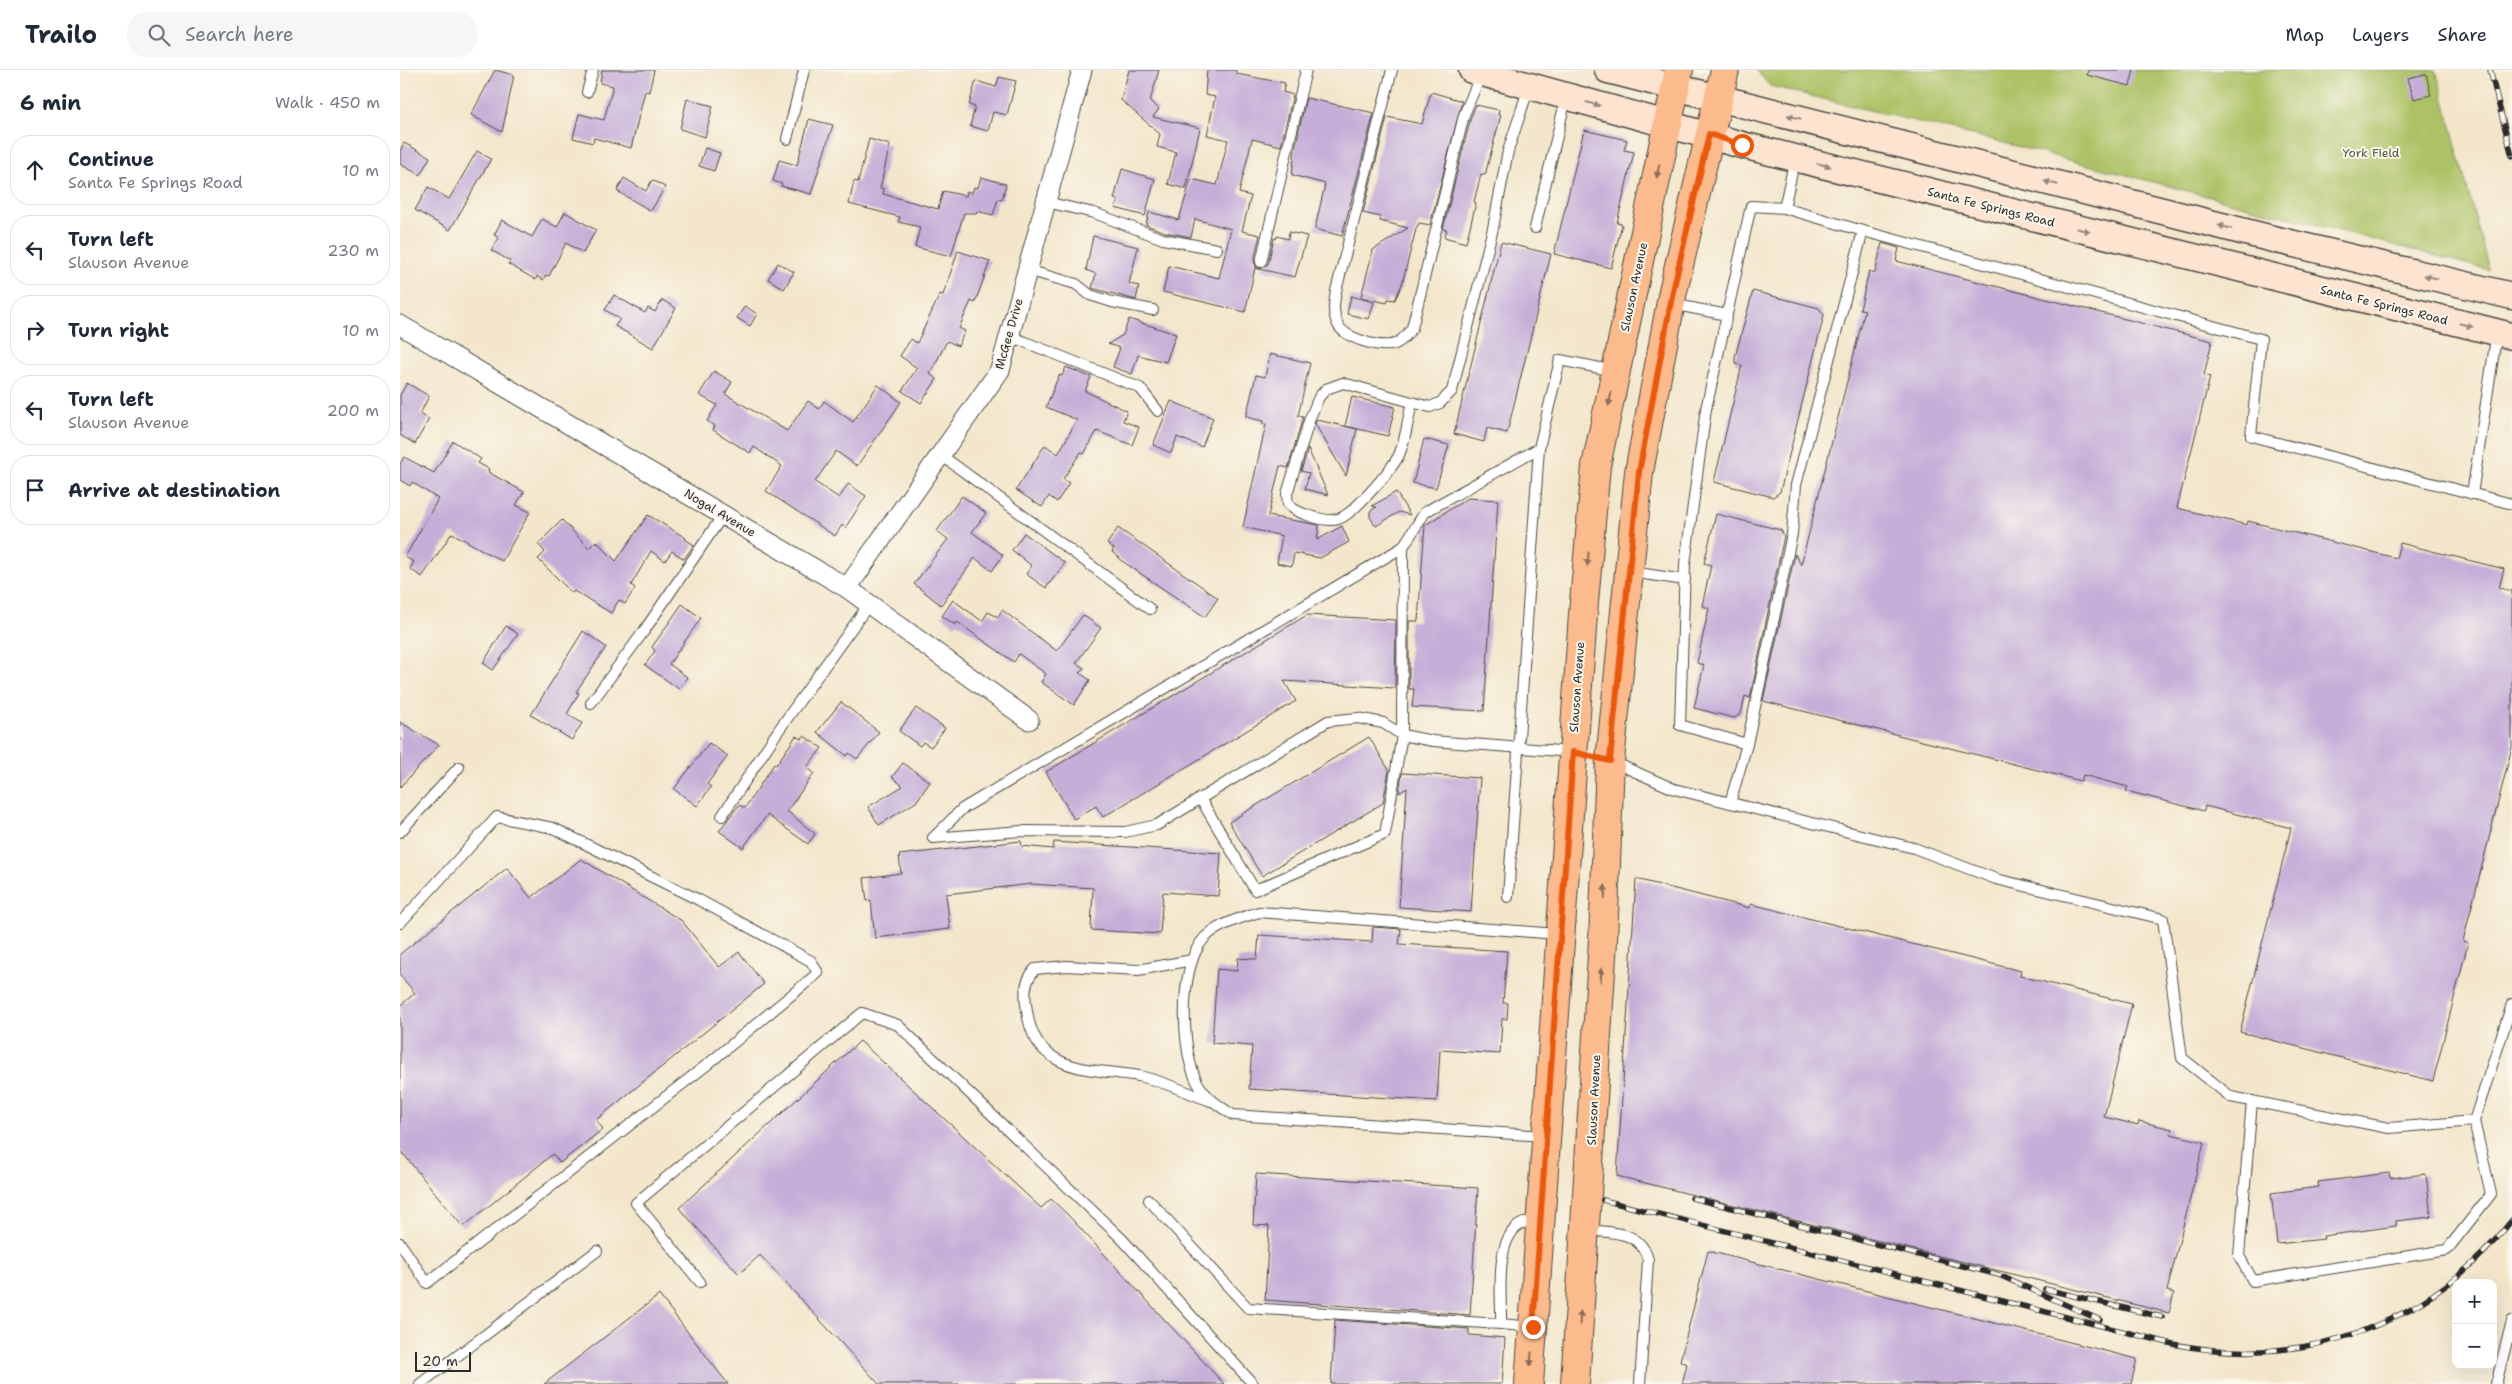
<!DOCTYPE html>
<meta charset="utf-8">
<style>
body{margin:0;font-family:"Shantell Sans",sans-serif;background:#f6f6f7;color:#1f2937}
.controls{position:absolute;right:15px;bottom:15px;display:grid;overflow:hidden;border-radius:10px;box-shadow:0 5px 20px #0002}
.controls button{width:45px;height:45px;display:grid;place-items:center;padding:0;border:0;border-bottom:1px solid #e0e1e3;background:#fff;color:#1f2937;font:25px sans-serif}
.scale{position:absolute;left:15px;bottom:12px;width:56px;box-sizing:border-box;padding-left:5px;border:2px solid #2b2b2b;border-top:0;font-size:14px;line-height:18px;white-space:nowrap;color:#2b2b2b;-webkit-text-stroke:4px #fbf7ec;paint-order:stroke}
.stop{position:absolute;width:15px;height:15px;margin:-11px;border:4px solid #ea580c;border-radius:50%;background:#fff}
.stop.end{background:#ea580c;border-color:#fff;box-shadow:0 1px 5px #0008}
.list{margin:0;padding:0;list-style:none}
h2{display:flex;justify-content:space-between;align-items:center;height:65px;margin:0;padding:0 20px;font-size:21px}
h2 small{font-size:16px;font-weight:400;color:#747a83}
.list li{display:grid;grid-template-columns:32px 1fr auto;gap:15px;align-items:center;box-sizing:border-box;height:70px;margin:0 10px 10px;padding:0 10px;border:1px solid #e0e1e3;border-radius:20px}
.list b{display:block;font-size:19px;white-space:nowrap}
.list p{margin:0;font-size:16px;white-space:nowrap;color:#747a83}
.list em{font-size:16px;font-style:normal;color:#747a83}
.icon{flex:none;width:28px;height:28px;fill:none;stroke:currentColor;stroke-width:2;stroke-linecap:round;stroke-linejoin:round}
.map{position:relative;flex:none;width:2112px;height:1314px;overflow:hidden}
header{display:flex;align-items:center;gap:30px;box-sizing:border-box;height:70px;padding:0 25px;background:#fff;border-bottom:1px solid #e0e1e3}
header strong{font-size:24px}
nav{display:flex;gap:28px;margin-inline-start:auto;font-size:18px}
.search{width:350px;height:45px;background:#f6f6f7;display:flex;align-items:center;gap:12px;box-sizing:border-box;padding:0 18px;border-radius:20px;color:#747a83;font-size:19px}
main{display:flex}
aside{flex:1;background:#fff}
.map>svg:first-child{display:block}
.green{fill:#adc266;stroke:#6c7648}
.building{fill:#c5afd8}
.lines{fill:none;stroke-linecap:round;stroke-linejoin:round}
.service-casing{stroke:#494743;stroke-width:12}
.minor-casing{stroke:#494743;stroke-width:21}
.secondary-casing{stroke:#494743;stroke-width:29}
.primary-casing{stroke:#494743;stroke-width:30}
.service{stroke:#fff;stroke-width:10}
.minor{stroke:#fff;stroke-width:19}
.secondary{stroke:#fde4d1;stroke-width:26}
.primary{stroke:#fbbb8d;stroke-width:28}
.rail-casing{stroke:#2b2b2b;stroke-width:5.5}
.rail{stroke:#fbf7ec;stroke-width:4;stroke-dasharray:11;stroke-linecap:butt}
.oneway{fill:#94887e}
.oneway2{fill:#896c57}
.route{stroke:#ea580c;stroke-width:6}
.labels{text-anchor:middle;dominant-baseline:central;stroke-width:4;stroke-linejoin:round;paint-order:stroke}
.park-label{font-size:12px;fill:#52583d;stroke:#fbf7ec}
.street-label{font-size:12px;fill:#2b2b2b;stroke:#fbf7ec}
</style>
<header>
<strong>Trailo</strong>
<div class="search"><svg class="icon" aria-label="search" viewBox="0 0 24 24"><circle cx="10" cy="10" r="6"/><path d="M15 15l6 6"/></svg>Search here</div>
<nav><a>Map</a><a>Layers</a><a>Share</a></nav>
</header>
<main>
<aside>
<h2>6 min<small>Walk · 450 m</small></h2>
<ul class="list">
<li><svg class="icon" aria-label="ahead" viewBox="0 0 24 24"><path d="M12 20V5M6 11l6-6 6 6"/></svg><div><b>Continue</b><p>Santa Fe Springs Road</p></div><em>10 m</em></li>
<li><svg class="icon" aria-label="left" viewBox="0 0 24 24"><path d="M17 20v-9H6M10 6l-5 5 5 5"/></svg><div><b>Turn left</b><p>Slauson Avenue</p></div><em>230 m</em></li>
<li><svg class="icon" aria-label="right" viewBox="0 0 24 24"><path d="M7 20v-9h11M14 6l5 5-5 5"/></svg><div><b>Turn right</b></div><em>10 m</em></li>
<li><svg class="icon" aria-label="left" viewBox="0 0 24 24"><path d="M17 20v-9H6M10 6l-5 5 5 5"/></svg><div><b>Turn left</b><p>Slauson Avenue</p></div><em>200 m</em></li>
<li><svg class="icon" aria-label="arrive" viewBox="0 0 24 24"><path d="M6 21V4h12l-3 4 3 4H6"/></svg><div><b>Arrive at destination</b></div></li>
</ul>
</aside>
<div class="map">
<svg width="2112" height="1314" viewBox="0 0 2112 1314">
<rect width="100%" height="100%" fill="#fbf7ec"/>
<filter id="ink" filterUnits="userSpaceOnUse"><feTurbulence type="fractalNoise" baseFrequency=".02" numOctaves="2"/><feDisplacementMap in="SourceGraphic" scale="10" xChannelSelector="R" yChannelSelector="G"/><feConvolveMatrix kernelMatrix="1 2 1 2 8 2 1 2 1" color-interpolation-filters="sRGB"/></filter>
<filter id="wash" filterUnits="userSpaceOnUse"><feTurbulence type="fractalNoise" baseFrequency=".0096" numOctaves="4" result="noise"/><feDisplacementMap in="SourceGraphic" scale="20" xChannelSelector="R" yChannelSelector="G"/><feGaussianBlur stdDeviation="1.12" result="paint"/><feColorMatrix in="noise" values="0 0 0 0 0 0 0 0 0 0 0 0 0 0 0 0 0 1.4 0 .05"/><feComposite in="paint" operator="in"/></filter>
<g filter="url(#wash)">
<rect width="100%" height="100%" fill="#f3e6cb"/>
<polygon class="green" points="1356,0 2036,0 2089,200 1589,69 1370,16"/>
<g id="blocks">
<g class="building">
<polygon points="95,0 114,5 102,62 71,45"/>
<polygon points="202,0 254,0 249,22 245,21 231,78 194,68 193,73 173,68 179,44 204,50 213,16 200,13"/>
<polygon points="729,0 759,0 750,31 759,39 753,47 800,58 786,119 768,114 776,82 757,77 760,64 721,30"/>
<polygon points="807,0 836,0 836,4 885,13 883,22 893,25 881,76 852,69 839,123 851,126 842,161 860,165 854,191 856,197 860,199 868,194 874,168 876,169 877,166 888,169 889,162 907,166 895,207 855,198 845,242 763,222 769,196 819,208 831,159 795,149 791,167 765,162 746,155 749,142 779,150 791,109 817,115 828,70 807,65 815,27 805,25"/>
<polygon points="1688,0 1734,0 1730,16 1687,5"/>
<polygon points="2026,4 2031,25 2014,29 2008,8"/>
<polygon points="599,7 616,11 607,45 593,42 588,61 570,56 575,37 569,35 576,11 596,17"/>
<polygon points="1031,22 1062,31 1030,155 1019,153 1016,159 1002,214 995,230 988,229 987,233 961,227 973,180 1008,158 980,151 981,147 963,143 987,47 1022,54"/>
<polygon points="906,28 974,43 942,166 915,159 925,114 892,105 895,79"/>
<polygon points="287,29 313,36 305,67 280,59"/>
<polygon points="1076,35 1099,40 1098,45 1101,45 1085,105 1081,104 1074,132 1076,133 1066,173 1044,167 1047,160 1043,159 1071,47"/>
<polygon points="409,49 433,55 411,124 381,116 382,114 373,111 379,90 397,95"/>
<polygon points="1184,60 1227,70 1224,80 1234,82 1217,153 1222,154 1211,198 1154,184"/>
<polygon points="469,69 490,75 480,118 484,119 483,124 538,139 543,121 566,126 567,121 572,123 574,117 578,118 581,107 606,114 602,130 598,129 593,145 577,141 576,143 564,143 551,186 515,177 520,157 498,152 500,147 449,134 454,111 458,112"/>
<polygon points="4,73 30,87 20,105 0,94 0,81"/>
<polygon points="305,78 320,83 314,101 299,96"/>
<polygon points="77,81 91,89 50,160 15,140 28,117 49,129"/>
<polygon points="722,99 755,109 745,146 715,138 718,130 714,129"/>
<polygon points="224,108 246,121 252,110 265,117 251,141 217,121"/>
<polygon points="165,142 196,160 183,183 166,173 149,206 146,205 143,210 137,206 136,210 108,194 110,191 91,180 99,168 94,165 102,150 132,167 142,149 157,157"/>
<polygon points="693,166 738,177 729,214 739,216 736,230 692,218 696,204 686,200"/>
<polygon points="1101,172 1151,184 1107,363 1087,358 1084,372 1054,364"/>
<polygon points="1482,173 1499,178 1496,191 1812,271 1804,305 1810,307 1777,438 1847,455 1848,451 1996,488 2000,473 2104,499 2099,518 2112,521 2112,677 2063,871 2068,873 2033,1011 1840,962 1891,758 1805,736 1804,741 1726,721 1728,717 1683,705 1681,711 1363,631 1395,484 1401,495 1465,240 1460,239 1469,201 1475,203"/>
<polygon points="558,181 590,191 575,233 571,231 559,258 565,261 558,276 547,271 530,304 537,309 521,333 502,321 517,298 500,286 511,269 517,273 540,224 543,225"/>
<polygon points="378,193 394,202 384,219 368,209"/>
<polygon points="1353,221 1419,238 1424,245 1380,422 1373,427 1314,412 1342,295 1335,293 1335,287"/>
<polygon points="214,225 245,243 248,238 255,242 262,230 276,238 253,278 215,256 220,249 205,240"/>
<polygon points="951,226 974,232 969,249 947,244"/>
<polygon points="345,236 357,244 350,256 337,248"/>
<polygon points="729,249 776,264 766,292 738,285 732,304 713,297 720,278 708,274 723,265"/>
<polygon points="870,284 910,293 898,346 903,347 888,398 880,396 868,446 919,455 917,470 942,456 949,472 920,488 894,483 892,496 877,493 882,466 843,457 866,354 862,354 863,351 846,347 856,305 865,307"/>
<polygon points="666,297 691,307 685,321 727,341 723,351 739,357 732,375 697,361 684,384 681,382 663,409 669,413 657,432 649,426 642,437 616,420 645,375 658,384 677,350 646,337 659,305 662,306"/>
<polygon points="314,301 332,312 325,324 387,361 408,331 419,339 424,331 453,352 478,315 501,332 457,396 436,381 415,412 439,428 448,414 466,426 445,458 442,455 435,466 366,421 382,396 354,377 350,383 313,360 315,356 307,351 317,335 299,325"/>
<polygon points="7,313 29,326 20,344 29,349 15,374 0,365 0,325"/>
<polygon points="952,327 995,337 988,366 945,356"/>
<polygon points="771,331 813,348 802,377 777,367 771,383 753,375"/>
<polygon points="917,350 957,359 946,406 915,354"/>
<polygon points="1024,369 1049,375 1036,418 1013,413"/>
<polygon points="53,371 81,389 78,393 89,399 88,402 124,422 116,435 130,442 102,491 52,463 22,507 10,499 14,492 5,487 38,429 12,412 10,416 0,410 0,394 4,387 34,403"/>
<polygon points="908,379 912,388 928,425 905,419 909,403 901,401"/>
<polygon points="996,422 1010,445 999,442 976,456 970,447 970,441 977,437 972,436"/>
<polygon points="562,426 586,443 572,462 603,485 592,501 575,488 541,535 514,514 548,469 537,461"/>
<polygon points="1068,428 1098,430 1084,641 1012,637 1014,619 1009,619 1009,551 1018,551 1025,455"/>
<polygon points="1316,444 1381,460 1384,466 1350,628 1345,626 1341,644 1334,648 1294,638 1304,595 1297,593 1309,538 1302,536 1311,495 1304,493"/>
<polygon points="248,445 286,468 285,469 294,475 284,489 272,481 265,491 251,481 231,515 235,518 225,534 219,530 211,543 174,521 172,523 138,489 145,482 138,474 162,450 189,478 196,471 216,491"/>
<polygon points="718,458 818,528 805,547 719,489 720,488 712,482 714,479 707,474"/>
<polygon points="624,463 665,493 646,518 626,504 632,496 612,480"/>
<polygon points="553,530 582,551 588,542 598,547 602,540 657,581 683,545 701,558 676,593 684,598 680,603 690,610 674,635 641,612 646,604 619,584 614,592 557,552 555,555 542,546"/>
<polygon points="282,534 301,548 269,594 287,607 279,619 245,595 255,581 252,577"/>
<polygon points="907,545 996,550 995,618 884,611 896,631 703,747 696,736 674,749 646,702"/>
<polygon points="106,556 118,564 93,600 83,593"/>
<polygon points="183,561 206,577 176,622 179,623 167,644 182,653 172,670 131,645"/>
<polygon points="441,632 479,662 457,689 449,683 447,686 417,662"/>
<polygon points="516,638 545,658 531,677 523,672 520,676 499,661"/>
<polygon points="0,652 39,675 0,717"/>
<polygon points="396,666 401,669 404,666 422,678 407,697 414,703 387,741 415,764 408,774 367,745 343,778 319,761 339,735 345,738 374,694 376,695"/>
<polygon points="969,667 989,700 983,733 862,806 829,752"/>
<polygon points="309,673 328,686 307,714 311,717 297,736 274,719"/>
<polygon points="503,693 530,712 516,732 479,755 468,737 503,716 492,707"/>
<polygon points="1002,703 1080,708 1071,842 999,837 1007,718 999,723"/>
<polygon points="621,771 622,776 653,779 654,772 821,783 818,826 763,822 760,864 691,860 693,818 631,814 546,824 550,859 475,868 471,830 467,831 464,808 501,803 499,785"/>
<polygon points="181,789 282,851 319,897 339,882 364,914 196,1050 203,1059 160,1093 153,1084 63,1157 0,1080 0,936 15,923 0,905 0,884 107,798 131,828"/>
<polygon points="1236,809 1350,838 1351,834 1621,901 1620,906 1732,934 1704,1047 1738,1055 1739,1051 1772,1059 1771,1064 1804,1072 1767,1221 1774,1223 1769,1243 1217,1106"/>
<polygon points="973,857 1001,859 999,874 1107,881 1103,933 1108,933 1107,949 1102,949 1100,984 1040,980 1037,1031 849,1019 852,976 812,973 817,899 837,901 838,888 857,889 859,865 972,872"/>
<polygon points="460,971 641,1138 651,1129 667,1144 824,1314 479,1314 360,1185 339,1204 279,1138"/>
<polygon points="1989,1103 1990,1108 2026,1104 2031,1147 1996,1151 1996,1156 1923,1166 1924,1169 1877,1174 1871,1123 1919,1117 1918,1112"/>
<polygon points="856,1104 1078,1118 1070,1245 865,1230 869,1156 853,1155"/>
<polygon points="1308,1181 1737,1289 1731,1314 1282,1314 1287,1294 1280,1291"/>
<polygon points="259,1225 328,1314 144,1314"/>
<polygon points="935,1250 1069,1259 1069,1265 1105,1268 1102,1314 931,1314"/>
</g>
</g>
</g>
<g filter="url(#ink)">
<use href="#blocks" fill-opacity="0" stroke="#494743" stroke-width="1"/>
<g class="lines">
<g class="service-casing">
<g id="service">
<path d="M992 0 936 221C934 233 932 243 938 255 945 268 976 277 991 275 1000 274 1007 265 1012 258L1064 45 1081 4"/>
<polyline points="187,22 193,0"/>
<polyline points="387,69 404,0"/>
<polyline points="646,132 694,143 763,169 817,179"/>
<polyline points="1135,158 1166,28"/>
<polyline points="1463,161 1861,269 1851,366 2112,434"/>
<polyline points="861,192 906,0"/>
<polyline points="627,200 676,214 690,225 712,232 753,240"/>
<polyline points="1272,234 1327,245"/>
<polyline points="610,266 740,318 758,341"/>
<path d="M1012 332C1008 349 1006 369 999 385 992 399 953 445 938 449 926 453 895 443 888 434L887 424 910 348 919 327 926 319 943 313 1030 337 1040 333 1052 321 1093 158 1108 81 1129 17"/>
<polyline points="541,385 750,539"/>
<polyline points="2072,424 2097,262"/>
<polyline points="1231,502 1285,510"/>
<polyline points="191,633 244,561 323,445"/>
<polyline points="1347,674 1392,464 1396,415 1463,161 1384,138"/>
<polyline points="1211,691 1274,719 1514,778 1596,809 1763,849 1782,988 1831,1027 1989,1058 2074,1051 2112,934"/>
<polyline points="800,728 855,820 985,764 1002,665 1003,477 1025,442 1139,378"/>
<polyline points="1330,733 1347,674 1280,655 1285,494 1306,339 1351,136 1384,138 1395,89"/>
<polyline points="322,746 378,661 469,534"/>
<polyline points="0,762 59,697"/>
<polyline points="533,768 621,761 725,762 757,755 928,651 958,648 983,653 1002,665 1033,671 1172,682"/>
<polyline points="533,768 562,739 1003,477"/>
<polyline points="1108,827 1139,378 1160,290 1215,301"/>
<polyline points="0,853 97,747 153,758 299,830 411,891 418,903 308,994 27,1213 0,1173"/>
<path d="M792 890 738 900 666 896 635 899C624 912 624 925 627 941 635 1004 690 998 739 1006 763 1011 788 1023 811 1031"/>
<polyline points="1852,1031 1839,1186 1853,1211 2047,1180 2091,1124 2074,1051"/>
<path d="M1145 1066 833 1045C817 1035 801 1024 794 1005 781 972 778 886 810 863 824 853 843 847 859 842L1158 864"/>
<polyline points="749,1130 848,1238 1101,1254"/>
<path d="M1186 1160C1212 1163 1241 1160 1248 1190L1240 1314"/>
<polyline points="300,1212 236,1133 462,943 498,955 722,1169 853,1314"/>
<path d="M1133 1257 1101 1254C1102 1228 1094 1174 1118 1156 1123 1152 1133 1150 1140 1148"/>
<polyline points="20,1314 197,1181"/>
<polyline points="2096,1314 2112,1251"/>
</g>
</g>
<g class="minor-casing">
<g id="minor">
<polyline points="0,255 447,518 629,650"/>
<polyline points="447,518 600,300 682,0"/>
</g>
</g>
<g class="secondary-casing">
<g id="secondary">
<polyline points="1072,0 1342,75 2112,266"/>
<polyline points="1208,0 1873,169 2112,226"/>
</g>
</g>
<g class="primary-casing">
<g id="primary">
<polyline points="1129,1314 1183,544 1196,396 1279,0"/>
<polyline points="1175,1314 1203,870 1210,691 1239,402 1273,221 1325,0"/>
</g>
</g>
<use href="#service" class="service"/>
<use href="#minor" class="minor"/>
<use href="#secondary" class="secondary"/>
<use href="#primary" class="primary"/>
<g class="rail-casing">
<g id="rail">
<polyline points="2090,0 2112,86"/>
<polyline points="1292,1128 1599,1205 1700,1250"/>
<path d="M1203 1130 1773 1274C1903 1300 2030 1256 2112 1150"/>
<polyline points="1645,1219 1762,1247"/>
</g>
</g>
<use href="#rail" class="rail"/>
</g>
<defs><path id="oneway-solid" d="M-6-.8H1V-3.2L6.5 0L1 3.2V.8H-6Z" transform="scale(1.25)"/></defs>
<g class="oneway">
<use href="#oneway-solid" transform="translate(1193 34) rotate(15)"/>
<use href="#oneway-solid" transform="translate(1394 47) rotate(-166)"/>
<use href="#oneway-solid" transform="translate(1424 95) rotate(14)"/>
<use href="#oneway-solid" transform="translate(1651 113) rotate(-166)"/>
<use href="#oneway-solid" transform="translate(1825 157) rotate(-166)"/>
<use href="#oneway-solid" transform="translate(1683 160) rotate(14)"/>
<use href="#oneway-solid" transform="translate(2031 207) rotate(-167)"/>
<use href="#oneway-solid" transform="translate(2066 255) rotate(14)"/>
</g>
<g class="oneway2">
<use href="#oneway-solid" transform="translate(1258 101) rotate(102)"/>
<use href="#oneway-solid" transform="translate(1210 329) rotate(102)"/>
<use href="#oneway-solid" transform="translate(1188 489) rotate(95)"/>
<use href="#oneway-solid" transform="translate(1205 822) rotate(-88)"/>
<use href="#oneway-solid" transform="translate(1201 905) rotate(-87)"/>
<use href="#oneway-solid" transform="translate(1180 1248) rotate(-86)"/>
<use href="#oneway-solid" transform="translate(1131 1289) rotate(94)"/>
</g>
</g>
<g class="lines" filter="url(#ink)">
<polyline class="route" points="1133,1257 1173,682 1210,691 1239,402 1273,221 1309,64 1342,75"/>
</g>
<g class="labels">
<g class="park-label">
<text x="1971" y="83">York Field</text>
</g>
<g class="street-label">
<text transform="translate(1591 137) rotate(14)">Santa Fe Springs Road</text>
<text transform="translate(1234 217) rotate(-78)">Slauson Avenue</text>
<text transform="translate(1984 235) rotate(14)">Santa Fe Springs Road</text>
<text transform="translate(609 264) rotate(-74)">McGee Drive</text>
<text transform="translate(320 443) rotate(31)">Nogal Avenue</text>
<text transform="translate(1177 617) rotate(-86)">Slauson Avenue</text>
<text transform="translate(1194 1030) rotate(-87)">Slauson Avenue</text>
</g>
</g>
</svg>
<div class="controls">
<button>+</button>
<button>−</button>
</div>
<div class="scale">20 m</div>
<div class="stop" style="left:1342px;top:75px"></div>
<div class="stop end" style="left:1133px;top:1257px"></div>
</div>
</main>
